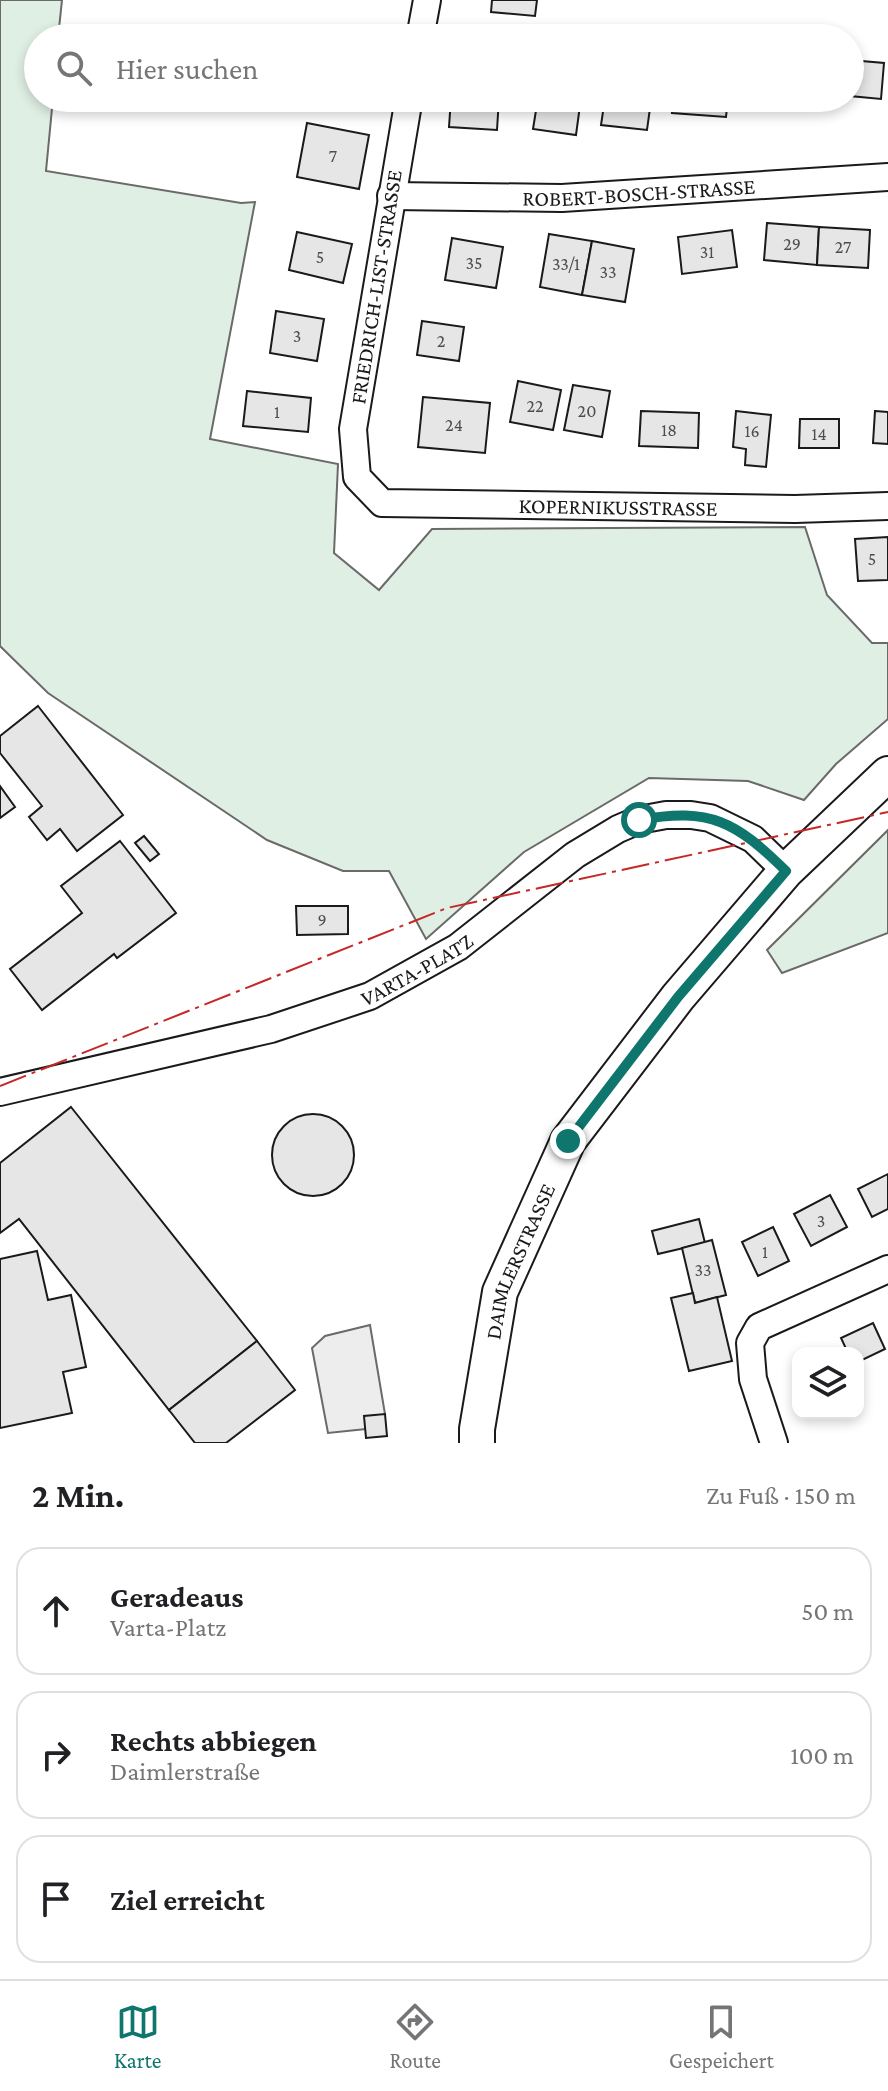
<!DOCTYPE html>
<html lang="de">
<meta charset="utf-8">
<style>
body{margin:0;font-family:"Crimson Pro",serif;background:#f2f2f2;color:#202124}
.controls{position:absolute;right:24px;bottom:24px;display:grid;overflow:hidden;border-radius:16px;box-shadow:0 4px 12px #0003}
.controls button{width:72px;height:72px;display:grid;place-items:center;padding:0;border:0;border-bottom:2px solid #e0e0e0;background:#fff;color:#202124;font:40px sans-serif}
.stop{position:absolute;width:24px;height:24px;margin:-18px;border:6px solid #0f766e;border-radius:50%;background:#fff}
.stop.end{background:#0f766e;border-color:#fff;box-shadow:0 2px 8px #0008}
.list{margin:0;padding:0;list-style:none}
h2{display:flex;justify-content:space-between;align-items:center;height:104px;margin:0;padding:0 32px;font-size:34px}
h2 small{font-size:26px;font-weight:400;color:#757577}
.list li{display:grid;grid-template-columns:52px 1fr auto;gap:24px;align-items:center;box-sizing:border-box;height:128px;margin:0 16px 16px;padding:0 16px;border:2px solid #e0e0e0;border-radius:24px}
.list b{display:block;font-size:30px;white-space:nowrap}
.list p{margin:0;font-size:26px;white-space:nowrap;color:#757577}
.list em{font-size:26px;font-style:normal;color:#757577}
.icon{flex:none;width:44px;height:44px;fill:none;stroke:currentColor;stroke-width:2;stroke-linecap:round;stroke-linejoin:round}
.map{position:relative;flex:none;width:888px;height:1443px;overflow:hidden}
.search{position:absolute;background:#fff;box-shadow:0 4px 12px #0003;left:24px;right:24px;top:24px;height:88px;display:flex;align-items:center;gap:20px;box-sizing:border-box;padding:0 28px;border-radius:44px;color:#757577;font-size:30px}
.sheet{height:536px;background:#fff}
nav{display:flex;justify-content:space-around;align-items:center;box-sizing:border-box;height:112px;border-top:2px solid #e0e0e0;background:#fff;font-size:22px;color:#757577}
nav a{display:grid;justify-items:center;gap:4px}
nav .on{color:#0f766e}
.map>svg:first-child{display:block}
.green{fill:#e0efe3;stroke:#6a6a6a;stroke-width:2}
.parking{fill:#ededed;stroke:#6a6a6a;stroke-width:2}
.building{fill:#e6e6e6;stroke:#1a1a1a;stroke-width:2}
.lines{fill:none;stroke-linecap:round;stroke-linejoin:round}
.minor-casing{stroke:#1a1a1a;stroke-width:30}
.major-casing{stroke:#1a1a1a;stroke-width:38}
.minor{stroke:#fff;stroke-width:26}
.major{stroke:#fff;stroke-width:34}
.power{stroke:#c62828;stroke-width:2;stroke-dasharray:28 6 4 6;stroke-linecap:butt}
.route{stroke:#0f766e;stroke-width:10}
.labels{text-anchor:middle;dominant-baseline:central;stroke-width:6;stroke-linejoin:round;paint-order:stroke}
.number-label{font-size:18px;fill:#4d4d4d}
.street-label{font-size:22px;fill:#1a1a1a;stroke:#fff}
</style>
<div class="map">
<svg width="888" height="1443" viewBox="0 0 888 1443">
<rect width="100%" height="100%" fill="#fff"/>
<g class="green">
<polygon points="0,0 62,0 58,38 38,38 38,98 53,98 46,171 241,203 255,202 210,439 338,464 334,553 379,590 432,529 805,527 827,595 872,643 888,643 888,719 836,764 804,800 748,781 649,778 524,852 426,939 389,871 343,871 267,840 48,693 0,646"/>
<polygon points="888,830 888,933 782,973 767,950"/>
</g>
<polygon class="parking" points="370,1325 385,1414 366,1429 328,1433 312,1348 325,1336"/>
<g class="building">
<polygon points="492,0 537,0 535,16 491,12"/>
<polygon points="850,60 884,63 881,99 850,96"/>
<polygon points="451,98 499,98 497,130 449,127"/>
<polygon points="538,98 581,98 576,135 533,129"/>
<polygon points="605,98 651,101 647,130 601,125"/>
<polygon points="673,98 728,98 726,117 672,113"/>
<polygon points="750,98 799,98 798,106 750,102"/>
<polygon points="307,123 369,135 359,189 297,177"/>
<polygon points="767,223 819,227 817,265 764,260"/>
<polygon points="819,227 870,230 868,268 817,265"/>
<polygon points="732,230 737,267 682,274 678,237"/>
<polygon points="297,232 352,244 343,283 289,270"/>
<polygon points="549,234 592,241 582,295 540,287"/>
<polygon points="452,238 503,247 496,288 445,280"/>
<polygon points="592,241 634,249 625,302 582,295"/>
<polygon points="276,311 324,319 317,361 270,353"/>
<polygon points="422,321 464,327 459,361 417,355"/>
<polygon points="518,381 561,390 553,430 510,422"/>
<polygon points="573,385 610,391 602,437 564,430"/>
<polygon points="247,391 311,398 308,432 243,426"/>
<polygon points="423,397 490,403 485,453 418,447"/>
<polygon points="641,411 699,413 698,448 639,446"/>
<polygon points="736,411 771,415 766,467 745,465 746,449 733,447"/>
<polygon points="875,411 888,412 888,444 873,443"/>
<polygon points="800,419 839,419 839,448 799,448"/>
<polygon points="888,537 888,580 858,581 855,539"/>
<polygon points="38,706 123,815 77,851 60,829 47,840 29,817 42,806 0,753 0,736"/>
<polygon points="0,786 15,807 0,818"/>
<polygon points="144,836 159,854 150,861 135,843"/>
<polygon points="120,841 176,913 117,958 114,954 42,1010 10,969 82,913 61,886"/>
<polygon points="296,906 348,906 348,934 297,935"/>
<polygon points="71,1107 257,1341 169,1410 19,1219 0,1233 0,1163"/>
<circle cx="313" cy="1155" r="41"/>
<polygon points="888,1174 888,1209 872,1217 858,1189"/>
<polygon points="830,1195 847,1227 811,1246 794,1214"/>
<polygon points="699,1219 705,1243 658,1254 652,1231"/>
<polygon points="773,1227 789,1261 758,1276 742,1242"/>
<polygon points="712,1240 726,1295 695,1303 682,1248"/>
<polygon points="37,1251 48,1300 71,1295 86,1367 63,1372 72,1413 0,1428 0,1259"/>
<polygon points="693,1293 695,1303 717,1297 732,1361 689,1371 671,1298"/>
<polygon points="873,1323 885,1349 858,1362 858,1353 848,1353 841,1338"/>
<polygon points="257,1341 295,1390 226,1443 195,1443 169,1410"/>
<polygon points="385,1414 387,1436 366,1438 364,1416"/>
</g>
<g class="lines">
<g class="minor-casing">
<g id="minor">
<polyline points="420,38 427,0"/>
<path id="s1" d="M409 98 353 429 357 477 382 503 795 509 888 506"/>
<path id="s2" d="M391 196 562 198 888 177"/>
<path id="s3" d="M0 1092 271 1029 370 996 458 947 575 855 618 829 639 820 666 815H691L710 818 753 839 786 871"/>
<polyline points="774,1443 753,1379 750,1343 759,1327 888,1269"/>
</g>
</g>
<g class="major-casing">
<g id="major">
<path id="s4" d="M477 1443V1429L500 1292 568 1141 678 997 786 871 888 774"/>
</g>
</g>
<use href="#minor" class="minor"/>
<use href="#major" class="major"/>
<polyline class="power" points="0,1086 447,908 888,812"/>
</g>
<g class="lines">
<path class="route" d="M568 1141 678 997 786 871C736 822 711 807 639 820"/>
</g>
<g class="labels">
<g class="number-label">
<text x="333" y="156">7</text>
<text x="792" y="244">29</text>
<text x="843" y="247">27</text>
<text x="707" y="252">31</text>
<text x="320" y="257">5</text>
<text x="474" y="263">35</text>
<text x="566" y="264">33/1</text>
<text x="608" y="272">33</text>
<text x="297" y="336">3</text>
<text x="441" y="341">2</text>
<text x="535" y="406">22</text>
<text x="587" y="411">20</text>
<text x="277" y="412">1</text>
<text x="454" y="425">24</text>
<text x="669" y="430">18</text>
<text x="752" y="431">16</text>
<text x="819" y="434">14</text>
<text x="872" y="559">5</text>
<text x="322" y="920">9</text>
<text x="821" y="1221">3</text>
<text x="765" y="1252">1</text>
<text x="703" y="1270">33</text>
</g>
<g class="street-label">
<text stroke="none"><textPath href="#s2" startOffset="248">ROBERT-BOSCH-STRASSE</textPath></text>
<text transform="translate(376 287) rotate(-81)">FRIEDRICH-LIST-STRASSE</text>
<text stroke="none"><textPath href="#s1" startOffset="656">KOPERNIKUSSTRASSE</textPath></text>
<text stroke="none"><textPath href="#s3" startOffset="436">VARTA-PLATZ</textPath></text>
<text stroke="none"><textPath href="#s4" startOffset="188">DAIMLERSTRASSE</textPath></text>
</g>
</g>
</svg>
<div class="controls">
<button><svg class="icon" aria-label="layers" viewBox="0 0 24 24"><path d="M12 4l9 5-9 5-9-5zM3 14l9 5 9-5"/></svg></button>
</div>
<div class="stop" style="left:639px;top:820px"></div>
<div class="stop end" style="left:568px;top:1141px"></div>
<div class="search"><svg class="icon" aria-label="search" viewBox="0 0 24 24"><circle cx="10" cy="10" r="6"/><path d="M15 15l6 6"/></svg>Hier suchen</div>
</div>
<section class="sheet">
<h2>2 Min.<small>Zu Fuß · 150 m</small></h2>
<ul class="list">
<li><svg class="icon" aria-label="ahead" viewBox="0 0 24 24"><path d="M12 20V5M6 11l6-6 6 6"/></svg><div><b>Geradeaus</b><p>Varta-Platz</p></div><em>50 m</em></li>
<li><svg class="icon" aria-label="right" viewBox="0 0 24 24"><path d="M7 20v-9h11M14 6l5 5-5 5"/></svg><div><b>Rechts abbiegen</b><p>Daimlerstraße</p></div><em>100 m</em></li>
<li><svg class="icon" aria-label="arrive" viewBox="0 0 24 24"><path d="M6 21V4h12l-3 4 3 4H6"/></svg><div><b>Ziel erreicht</b></div></li>
</ul>
</section>
<nav>
<a class="on"><svg class="icon" aria-label="map" viewBox="0 0 24 24"><path d="M3 6l6-2 6 2 6-2v14l-6 2-6-2-6 2zM9 4v14M15 6v14"/></svg>Karte</a>
<a><svg class="icon" aria-label="directions" viewBox="0 0 24 24"><path d="M12 3l9 9-9 9-9-9zM9 14v-3h6M13 9l2 2-2 2"/></svg>Route</a>
<a><svg class="icon" aria-label="saved" viewBox="0 0 24 24"><path d="M7 4h10v16l-5-4-5 4z"/></svg>Gespeichert</a>
</nav>
